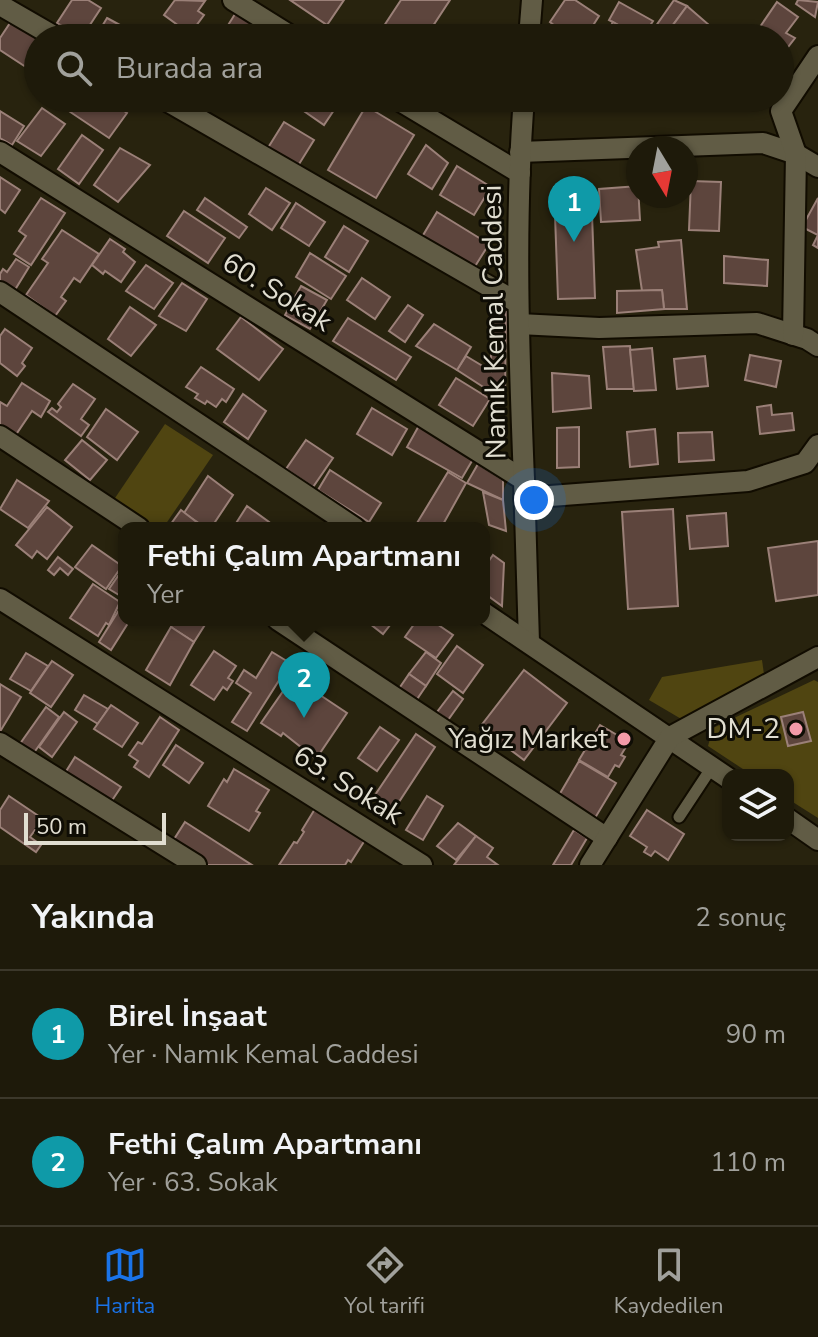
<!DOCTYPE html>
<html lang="tr">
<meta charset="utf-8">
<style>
body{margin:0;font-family:"Nunito Sans",sans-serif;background:#2b2718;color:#f1f3f6}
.controls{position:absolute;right:24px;bottom:24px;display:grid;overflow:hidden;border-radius:16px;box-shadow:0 2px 6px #0004}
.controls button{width:72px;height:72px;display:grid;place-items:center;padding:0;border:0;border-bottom:2px solid #3c382b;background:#1e1a0a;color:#f1f3f6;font:40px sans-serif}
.compass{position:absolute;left:626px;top:136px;width:72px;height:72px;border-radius:50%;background:#1e1a0a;box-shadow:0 2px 6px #0004;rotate:170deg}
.scale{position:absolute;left:24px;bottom:20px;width:142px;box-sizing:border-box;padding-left:8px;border:4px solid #e1ded1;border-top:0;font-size:22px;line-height:28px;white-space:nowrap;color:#e1ded1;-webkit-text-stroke:6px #0f0d05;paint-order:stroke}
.you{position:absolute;left:534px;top:500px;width:28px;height:28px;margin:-20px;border:6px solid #fff;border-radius:50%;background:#1a73e8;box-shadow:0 0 0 12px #1a73e833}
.badge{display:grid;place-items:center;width:52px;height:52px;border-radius:50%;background:#1a73e8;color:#fff;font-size:26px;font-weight:700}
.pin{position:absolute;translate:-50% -66px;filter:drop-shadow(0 2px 4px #0008)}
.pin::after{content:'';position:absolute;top:42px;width:28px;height:24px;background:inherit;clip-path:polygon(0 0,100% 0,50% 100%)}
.popup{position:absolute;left:118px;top:522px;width:372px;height:104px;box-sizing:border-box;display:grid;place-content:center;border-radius:16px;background:#1e1a0a;filter:drop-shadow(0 2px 6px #0005);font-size:26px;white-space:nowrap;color:#a1a19c}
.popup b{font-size:30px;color:#f1f3f6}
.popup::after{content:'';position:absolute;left:50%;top:100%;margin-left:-16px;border:16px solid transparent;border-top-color:#1e1a0a}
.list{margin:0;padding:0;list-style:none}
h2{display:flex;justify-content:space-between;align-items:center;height:104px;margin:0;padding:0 32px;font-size:34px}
h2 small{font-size:26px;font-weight:400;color:#a1a19c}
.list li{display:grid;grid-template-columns:52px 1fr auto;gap:24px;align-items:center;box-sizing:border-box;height:128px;padding:0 32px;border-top:2px solid #3c382b}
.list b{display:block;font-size:30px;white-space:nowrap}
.list p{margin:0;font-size:26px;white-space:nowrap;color:#a1a19c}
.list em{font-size:26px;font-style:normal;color:#a1a19c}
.icon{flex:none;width:44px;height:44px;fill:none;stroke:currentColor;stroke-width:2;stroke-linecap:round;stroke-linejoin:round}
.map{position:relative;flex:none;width:818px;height:865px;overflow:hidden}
.search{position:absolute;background:#1e1a0a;box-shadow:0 2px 6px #0004;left:24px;right:24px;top:24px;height:88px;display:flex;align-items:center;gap:20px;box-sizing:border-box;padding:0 28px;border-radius:44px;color:#a1a19c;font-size:30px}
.sheet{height:360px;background:#1e1a0a}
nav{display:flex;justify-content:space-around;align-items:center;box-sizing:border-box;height:112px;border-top:2px solid #3c382b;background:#1e1a0a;font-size:22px;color:#a1a19c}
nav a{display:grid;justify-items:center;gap:4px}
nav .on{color:#1a73e8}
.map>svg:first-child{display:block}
.green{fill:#504511}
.building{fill:#5d453d;stroke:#9b8078;stroke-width:2}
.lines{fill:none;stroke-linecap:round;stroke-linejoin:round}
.service-casing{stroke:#110c00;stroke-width:15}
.minor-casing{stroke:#110c00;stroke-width:24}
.tertiary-casing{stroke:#110c00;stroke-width:24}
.service{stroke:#615c45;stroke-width:11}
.minor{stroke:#615c45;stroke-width:20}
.tertiary{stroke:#615c45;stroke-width:20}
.poi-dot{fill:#f39aa9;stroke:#0f0d05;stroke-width:3}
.labels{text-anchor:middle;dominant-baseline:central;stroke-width:6;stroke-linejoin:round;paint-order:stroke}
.street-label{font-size:28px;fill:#e1ded1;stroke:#0f0d05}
.poi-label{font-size:28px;fill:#e1ded1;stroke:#0f0d05;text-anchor:end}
</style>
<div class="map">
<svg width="818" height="865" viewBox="0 0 818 865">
<rect width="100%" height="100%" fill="#28230e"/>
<g class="green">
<polygon points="165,424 213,455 163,528 153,528 113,501"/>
<polygon points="762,660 766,689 683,720 649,700 662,677"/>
<polygon points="814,680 818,682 818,818 788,799 788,775 752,775 708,746 713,728"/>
</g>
<g class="building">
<polygon points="72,0 88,0 101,8 82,37 57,23"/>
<polygon points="175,0 205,1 198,11 204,15 190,34 164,15"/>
<polygon points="290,0 344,0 327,25"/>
<polygon points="401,0 450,0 425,38 376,38"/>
<polygon points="565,0 575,0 599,16 585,38 570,38 550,22"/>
<polygon points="674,0 687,6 663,38 659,38 651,33"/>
<polygon points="798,0 818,2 815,17 796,4"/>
<polygon points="619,2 653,21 642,38 609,20"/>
<polygon points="777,2 798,17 786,33 795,38 785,51 780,48 780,38 753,37"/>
<polygon points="687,6 709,25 698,38 688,38 673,25"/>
<polygon points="235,14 274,38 220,38"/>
<polygon points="107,18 131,31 127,38 95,38"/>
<polygon points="12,20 38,38 38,75 0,50 0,38"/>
<polygon points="613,22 639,38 604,38"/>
<polygon points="56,98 105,98 127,113 109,138 54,101"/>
<polygon points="178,98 210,98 200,113"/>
<polygon points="304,98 342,98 324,125 298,107"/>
<polygon points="366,106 414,135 376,198 328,170"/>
<polygon points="42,108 65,124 41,156 17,141"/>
<polygon points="0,111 24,126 12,145 0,138"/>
<polygon points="284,122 314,140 296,169 266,151"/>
<polygon points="82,135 103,150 79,184 58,169"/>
<polygon points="426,145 448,163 432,189 408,174"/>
<polygon points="120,148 150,165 118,202 94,185"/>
<polygon points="457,166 491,187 474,215 440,195"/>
<polygon points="0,177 20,190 5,213 0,209"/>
<polygon points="691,181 721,182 719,231 689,230"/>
<polygon points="591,186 595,298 558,299 554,187"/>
<polygon points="638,186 640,220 601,222 599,189"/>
<polygon points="266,188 290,203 272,230 249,214"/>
<polygon points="41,198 65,213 31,265 14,254 26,236 19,231"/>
<polygon points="205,198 247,227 239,238 197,210"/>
<polygon points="818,198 818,248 813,245 818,235 802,227"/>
<polygon points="296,203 325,222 309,246 281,228"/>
<polygon points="184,211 225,238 208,263 167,236"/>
<polygon points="437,212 489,244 474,268 422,237"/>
<polygon points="344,226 368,241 349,272 325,257"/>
<polygon points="62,230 99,254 80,282 74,278 61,297 66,301 55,316 26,295 48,263 42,259"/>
<polygon points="110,239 125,249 123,252 135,262 121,282 105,271 103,274 92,265"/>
<polygon points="681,240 687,309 664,309 662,290 642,291 636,250 659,247 658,242"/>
<polygon points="310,253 346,276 331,299 296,277"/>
<polygon points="724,256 768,260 767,286 724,283"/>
<polygon points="16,259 29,267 13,293 0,284 0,274 3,269 7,272"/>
<polygon points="146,265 173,283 154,309 126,291"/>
<polygon points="362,278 390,297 375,319 347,300"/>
<polygon points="182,283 207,299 186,331 159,316"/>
<polygon points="301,286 327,300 310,329 285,315"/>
<polygon points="662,290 664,309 617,313 617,291"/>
<polygon points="408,305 423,315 405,342 389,331"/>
<polygon points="491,305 506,312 505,401 457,370 466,356 491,371"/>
<polygon points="130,307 156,325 131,356 108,339"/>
<polygon points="241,317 283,349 259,380 217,349"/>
<polygon points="348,318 411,357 396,380 333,341"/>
<polygon points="434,324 471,347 457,370 416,346"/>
<polygon points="5,329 32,348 22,363 25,366 17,376 0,363 0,336"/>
<polygon points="630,346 634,389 607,389 603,347"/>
<polygon points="652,348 656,390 634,391 630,350"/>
<polygon points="750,355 781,361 776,387 745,380"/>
<polygon points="705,356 708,386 677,389 674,359"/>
<polygon points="201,367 234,389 226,402 222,399 216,407 207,401 205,404 195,398 198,394 186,387"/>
<polygon points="552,373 589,376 591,408 553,412"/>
<polygon points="456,378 490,399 473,426 439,405"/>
<polygon points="22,383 50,401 41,417 32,411 15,436 0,426 0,402 7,406"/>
<polygon points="73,384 95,399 81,419 89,425 81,436 48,412 52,408 57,412 61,407 58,404"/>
<polygon points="243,394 266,411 248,439 224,422"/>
<polygon points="771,405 772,415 792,413 794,430 760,434 757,407"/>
<polygon points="372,408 407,429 392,455 357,434"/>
<polygon points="106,409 138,432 117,460 87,437"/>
<polygon points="421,422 476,454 462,478 407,447"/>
<polygon points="579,427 579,467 557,468 557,428"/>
<polygon points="655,429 658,464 630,467 627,432"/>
<polygon points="712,432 714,460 679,462 678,433"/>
<polygon points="82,440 107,460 90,480 65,460"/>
<polygon points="306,440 333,458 313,487 286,469"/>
<polygon points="478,464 503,480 503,500 467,483"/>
<polygon points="330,470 381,503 369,522 318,490"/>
<polygon points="448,472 466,483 441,528 414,528"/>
<polygon points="208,476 233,495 211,528 206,528 184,513"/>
<polygon points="17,480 49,501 28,528 0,509"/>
<polygon points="483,492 503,500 506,531 489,525"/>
<polygon points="247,506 269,522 264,528 233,528"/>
<polygon points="47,507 72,527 47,559 37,551 32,558 16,545"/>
<polygon points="673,509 678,606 628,609 622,512"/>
<polygon points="181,510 203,527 202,528 168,528"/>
<polygon points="726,513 728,546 690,549 687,516"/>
<polygon points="818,541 818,595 776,601 768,548"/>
<polygon points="92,545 122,566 106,589 75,567"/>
<polygon points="493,555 504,563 502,606 484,593 484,568"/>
<polygon points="58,557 73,569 68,575 60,568 54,575 48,570"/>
<polygon points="118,576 124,580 124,598 109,589"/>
<polygon points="93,584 120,602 109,625 106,623 98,636 70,618"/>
<polygon points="124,602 124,620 130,620 111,650 99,642"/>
<polygon points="175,620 208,620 194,642 171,627"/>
<polygon points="365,620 394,620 383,634"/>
<polygon points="417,620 431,620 453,635 436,658 405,637"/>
<polygon points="171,627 194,642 170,685 146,670"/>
<polygon points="457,646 483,665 463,693 437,674"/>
<polygon points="214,651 236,666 228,678 233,681 227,690 223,687 214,700 191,685"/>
<polygon points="272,652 290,663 247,731 232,722 251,693 236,683 244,670 256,678"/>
<polygon points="426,652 441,663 426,686 409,674"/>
<polygon points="26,653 48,666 31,691 10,679"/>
<polygon points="52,661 73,675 51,707 30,693"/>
<polygon points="524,670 567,703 524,760 480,727"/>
<polygon points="409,674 426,686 413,705 396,693"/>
<polygon points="293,677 347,713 316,759 283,733 281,736 261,723"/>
<polygon points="0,684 21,697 1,730 0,730"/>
<polygon points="453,691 463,699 448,720 437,712"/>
<polygon points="84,695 108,709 98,724 75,710"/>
<polygon points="111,705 138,723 122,747 94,729"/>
<polygon points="46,707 59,717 31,757 17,748"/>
<polygon points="64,712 77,722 52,757 39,747"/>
<polygon points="803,712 811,741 788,746 781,717"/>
<polygon points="160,717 179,730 149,777 134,767 138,761 129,755 138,742 142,744"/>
<polygon points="600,725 629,742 621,755 625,757 619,767 615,765 608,777 579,760"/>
<polygon points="380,727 399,740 377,771 358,758"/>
<polygon points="416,734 435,747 393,811 373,798"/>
<polygon points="176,745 203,763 189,783 163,765"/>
<polygon points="75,757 121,787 111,802 65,773"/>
<polygon points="579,761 616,783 595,818 558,797"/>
<polygon points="234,769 269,790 256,811 260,813 249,831 208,806 224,779 227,782"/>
<polygon points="9,796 43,819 30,837 41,845 36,852 0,827 0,810"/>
<polygon points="427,796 443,806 423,840 406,830"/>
<polygon points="318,804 365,840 351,862 348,860 345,865 279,865 294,842 297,843 304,832 302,830"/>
<polygon points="647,810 684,834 668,860 655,851 651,856 644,852 647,847 630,836"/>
<polygon points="185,822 252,865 203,865 171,844"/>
<polygon points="458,823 476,836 456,860 437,846"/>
<polygon points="574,830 587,838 571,865 553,865"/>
<polygon points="476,836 493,848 487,857 498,865 454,865"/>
</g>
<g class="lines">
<g class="service-casing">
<polyline id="service" points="679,817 712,767"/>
</g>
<g class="minor-casing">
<g id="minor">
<polyline points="233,0 294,38"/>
<polyline points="0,5 57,38"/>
<polyline points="162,98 518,303"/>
<polyline points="395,98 520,173"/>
<polyline points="0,152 524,480 529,642"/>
<polyline points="520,152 763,143 796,154 818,167"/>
<polyline points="0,292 355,528"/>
<polyline points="519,324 599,328 757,323 807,339 818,346"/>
<polyline points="793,335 796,154 781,111 818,56"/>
<polyline points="0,436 139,528"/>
<polyline points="524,498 748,481 805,463 818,445"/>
<polyline points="0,599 422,865"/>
<polyline points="484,613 728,778"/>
<polyline points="278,620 607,838"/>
<polyline points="0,743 196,865"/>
<polyline points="788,819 818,840"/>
</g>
</g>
<g class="tertiary-casing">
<g id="tertiary">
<polyline points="529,38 532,0"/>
<path d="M524 480C519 353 514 225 524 98"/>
<polyline points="590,865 670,737 818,657"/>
</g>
</g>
<use href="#service" class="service"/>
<use href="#minor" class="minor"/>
<use href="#tertiary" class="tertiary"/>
</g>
<g class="poi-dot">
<circle cx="796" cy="729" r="8"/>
<circle cx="624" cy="739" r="8"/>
</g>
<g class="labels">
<g class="street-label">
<text transform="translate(277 292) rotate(32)">60. Sokak</text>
<text transform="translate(494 322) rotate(-91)">Namık Kemal Caddesi</text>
<text transform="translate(348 785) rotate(32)">63. Sokak</text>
</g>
<g class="poi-label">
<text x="780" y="729">DM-2</text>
<text x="608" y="739">Yağız Market</text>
</g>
</g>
</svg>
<div class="controls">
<button><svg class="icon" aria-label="layers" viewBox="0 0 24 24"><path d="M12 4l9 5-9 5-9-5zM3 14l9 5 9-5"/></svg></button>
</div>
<svg class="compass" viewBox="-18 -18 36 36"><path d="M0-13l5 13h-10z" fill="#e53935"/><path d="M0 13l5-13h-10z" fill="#a1a19c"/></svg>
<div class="scale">50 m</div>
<div class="you"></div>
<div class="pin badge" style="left:574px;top:242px;background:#0f9aa8">1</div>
<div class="pin badge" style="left:304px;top:718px;background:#0f9aa8">2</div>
<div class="popup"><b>Fethi Çalım Apartmanı</b>Yer</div>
<div class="search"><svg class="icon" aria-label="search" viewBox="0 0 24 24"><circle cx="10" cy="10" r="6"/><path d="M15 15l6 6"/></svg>Burada ara</div>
</div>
<section class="sheet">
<h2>Yakında<small>2 sonuç</small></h2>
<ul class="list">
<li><span class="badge" style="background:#0f9aa8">1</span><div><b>Birel İnşaat</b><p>Yer · Namık Kemal Caddesi</p></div><em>90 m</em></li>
<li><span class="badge" style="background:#0f9aa8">2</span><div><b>Fethi Çalım Apartmanı</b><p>Yer · 63. Sokak</p></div><em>110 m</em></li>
</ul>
</section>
<nav>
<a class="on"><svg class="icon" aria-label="map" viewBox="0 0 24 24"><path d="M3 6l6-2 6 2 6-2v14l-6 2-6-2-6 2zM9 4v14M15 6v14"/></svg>Harita</a>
<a><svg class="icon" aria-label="directions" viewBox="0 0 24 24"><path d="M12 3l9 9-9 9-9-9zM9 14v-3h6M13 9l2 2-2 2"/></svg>Yol tarifi</a>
<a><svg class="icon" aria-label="saved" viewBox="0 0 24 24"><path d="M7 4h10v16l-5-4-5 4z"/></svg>Kaydedilen</a>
</nav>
